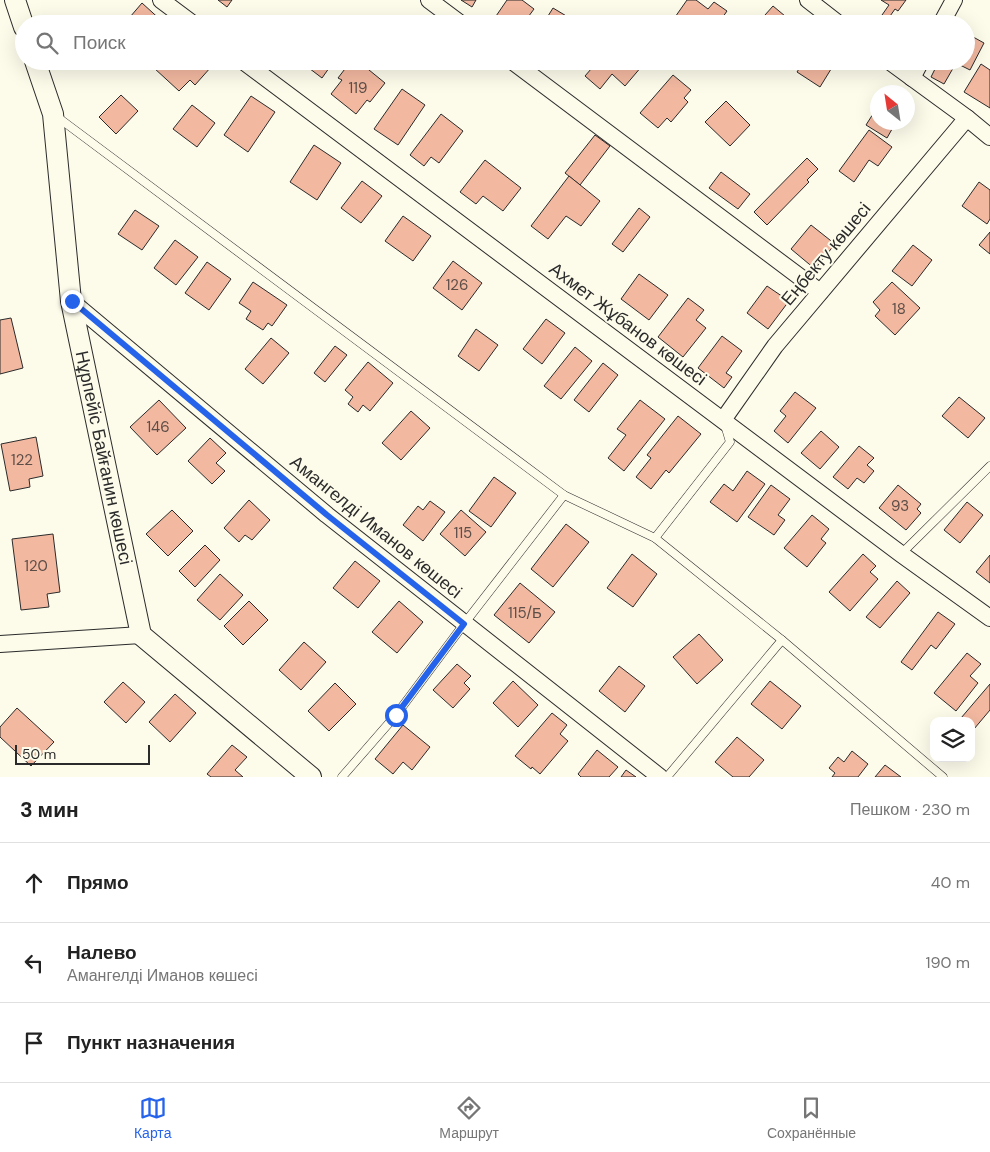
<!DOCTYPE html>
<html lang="ru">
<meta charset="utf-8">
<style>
body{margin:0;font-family:"DM Sans",sans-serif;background:#f6f6f6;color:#222}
.controls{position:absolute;right:15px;bottom:15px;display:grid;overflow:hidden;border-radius:10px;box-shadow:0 5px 20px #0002}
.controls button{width:45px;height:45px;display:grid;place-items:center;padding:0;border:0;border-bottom:1px solid #e0e0e0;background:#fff;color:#222;font:25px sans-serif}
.compass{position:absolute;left:870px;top:85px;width:45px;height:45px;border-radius:50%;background:#fff;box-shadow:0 5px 20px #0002;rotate:330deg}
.scale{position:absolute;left:15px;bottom:12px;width:135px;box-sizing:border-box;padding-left:5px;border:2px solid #2b2b2b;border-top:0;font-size:14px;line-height:18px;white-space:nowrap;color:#2b2b2b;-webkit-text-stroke:4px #fdfbea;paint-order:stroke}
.stop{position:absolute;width:15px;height:15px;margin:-11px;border:4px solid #2563eb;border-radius:50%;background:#fff}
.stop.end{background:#2563eb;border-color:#fff;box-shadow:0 1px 5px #0008}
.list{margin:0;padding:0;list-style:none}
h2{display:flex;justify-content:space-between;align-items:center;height:65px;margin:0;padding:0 20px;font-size:21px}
h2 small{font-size:16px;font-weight:400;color:#767676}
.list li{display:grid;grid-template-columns:32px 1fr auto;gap:15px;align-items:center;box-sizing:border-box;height:80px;padding:0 20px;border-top:1px solid #e0e0e0}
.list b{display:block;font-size:19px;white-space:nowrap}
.list p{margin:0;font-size:16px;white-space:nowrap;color:#767676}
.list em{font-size:16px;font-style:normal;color:#767676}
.icon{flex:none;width:28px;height:28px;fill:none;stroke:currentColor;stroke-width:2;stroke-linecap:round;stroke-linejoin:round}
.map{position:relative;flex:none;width:990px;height:777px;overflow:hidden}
.search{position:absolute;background:#fff;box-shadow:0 5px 20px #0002;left:15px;right:15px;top:15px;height:55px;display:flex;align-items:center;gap:12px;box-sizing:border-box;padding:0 18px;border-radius:28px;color:#767676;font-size:19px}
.sheet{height:305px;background:#fff}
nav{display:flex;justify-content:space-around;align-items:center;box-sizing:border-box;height:70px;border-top:1px solid #e0e0e0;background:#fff;font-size:14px;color:#767676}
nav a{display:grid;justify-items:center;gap:2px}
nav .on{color:#2563eb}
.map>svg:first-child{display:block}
.building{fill:#f2b8a0;stroke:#2b2b2b}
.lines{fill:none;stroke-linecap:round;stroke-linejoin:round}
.service-casing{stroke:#2b2b2b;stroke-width:9}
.minor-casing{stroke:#2b2b2b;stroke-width:18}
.tertiary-casing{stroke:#2b2b2b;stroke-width:22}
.service{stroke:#fdfbea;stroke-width:8}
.minor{stroke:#fdfbea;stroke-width:16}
.tertiary{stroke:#fdfbea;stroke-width:20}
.route{stroke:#2563eb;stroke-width:6}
.labels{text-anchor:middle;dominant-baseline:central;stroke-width:4;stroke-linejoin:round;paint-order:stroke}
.number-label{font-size:15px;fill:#5d4e48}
.street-label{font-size:18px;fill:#2b2b2b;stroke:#fdfbea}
</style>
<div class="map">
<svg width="990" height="777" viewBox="0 0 990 777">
<rect width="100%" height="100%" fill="#fdfbea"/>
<g class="building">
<polygon points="218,0 232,0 227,7"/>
<polygon points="461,0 476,0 472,7"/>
<polygon points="507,0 522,0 534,9 523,24 501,24 494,19"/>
<polygon points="687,0 696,0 708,9 714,2 727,11 718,24 678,24 673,20"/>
<polygon points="881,0 906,0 898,11 895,9 888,19 882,15 889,5"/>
<polygon points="142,3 164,23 164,24 124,24"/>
<polygon points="773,6 791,21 789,24 757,24"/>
<polygon points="553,8 578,23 578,24 543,24"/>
<polygon points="966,33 984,43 970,70 956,63 944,84 931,77 939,61 966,61"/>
<polygon points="161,61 204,61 211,67 195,85 190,80 179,91 154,68"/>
<polygon points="302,61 334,61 322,78 301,62"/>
<polygon points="351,61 358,61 385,83 370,102 367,100 356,114 331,94 342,80 338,78"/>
<polygon points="598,61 636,61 642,66 625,86 612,74 600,89 585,76"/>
<polygon points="804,61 836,61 820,87 797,72"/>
<polygon points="981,64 990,70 990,108 964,92"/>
<polygon points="673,75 691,90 684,98 688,102 671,122 667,118 658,128 640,113"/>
<polygon points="402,89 425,105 398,145 374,129"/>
<polygon points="121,95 138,111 116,134 99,117"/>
<polygon points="251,96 275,112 248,152 224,135"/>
<polygon points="726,101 750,125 730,146 705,122"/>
<polygon points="192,105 215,123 197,147 173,129"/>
<polygon points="878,106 878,122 896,122 887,138 866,125"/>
<polygon points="441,114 463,131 439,163 431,157 424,166 410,155"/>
<polygon points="869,130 892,147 878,166 869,160 854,182 839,171"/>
<polygon points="595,135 610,146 580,185 565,173"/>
<polygon points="314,145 341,163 317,200 290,182"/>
<polygon points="807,158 818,169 807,180 809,182 767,225 754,212"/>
<polygon points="485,160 521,188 503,211 483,196 476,204 460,192"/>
<polygon points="721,172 750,194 738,209 709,188"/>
<polygon points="569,176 600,201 581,226 566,216 548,239 531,226"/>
<polygon points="362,181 382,196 361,223 341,208"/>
<polygon points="979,182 990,190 990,219 987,224 962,206"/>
<polygon points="639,208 650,217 623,252 612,244"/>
<polygon points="135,210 159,226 142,250 118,234"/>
<polygon points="403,216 431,236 413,261 385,241"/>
<polygon points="811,225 835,244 815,269 791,249"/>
<polygon points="990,232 990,254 979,245"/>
<polygon points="175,240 198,257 176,285 154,268"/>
<polygon points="913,245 932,260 912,286 892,271"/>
<polygon points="453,261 482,283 462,310 433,288"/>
<polygon points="207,262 231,279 209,310 185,293"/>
<polygon points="639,274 668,295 649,320 621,299"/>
<polygon points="253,282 287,305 272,326 268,323 263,330 246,319 251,311 239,303"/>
<polygon points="892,282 920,308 895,335 875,316 880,310 873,302"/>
<polygon points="767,286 789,301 768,329 747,313"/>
<polygon points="688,298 704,310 696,320 706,328 683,357 658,337"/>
<polygon points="11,318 23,368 0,374 0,320"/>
<polygon points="546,319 565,333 542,364 523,349"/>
<polygon points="476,329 498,345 479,371 458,356"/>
<polygon points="722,336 742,351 726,373 732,377 724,388 698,368"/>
<polygon points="271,338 289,353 263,384 245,369"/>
<polygon points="335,346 347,355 325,382 314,373"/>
<polygon points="575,347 592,361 561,399 544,386"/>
<polygon points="368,362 393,383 370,411 363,405 358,412 348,404 353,397 345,390"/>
<polygon points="603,363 618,375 589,412 574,400"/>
<polygon points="795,392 816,408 788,443 774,431 786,416 780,411"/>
<polygon points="959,397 985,418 968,438 942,416"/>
<polygon points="159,400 186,428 157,455 130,427"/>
<polygon points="640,400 665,419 624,471 608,458 626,435 617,429"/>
<polygon points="411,411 430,428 401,460 382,443"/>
<polygon points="678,416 701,434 669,473 666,470 651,489 636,477 651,458 647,455"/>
<polygon points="821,431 839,447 820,469 801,453"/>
<polygon points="36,437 43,476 29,479 30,487 10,491 1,444"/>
<polygon points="210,438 226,453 216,463 225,471 212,484 188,461"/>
<polygon points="859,446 874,458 867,465 874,471 864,483 857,478 848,489 833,477"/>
<polygon points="747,471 765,484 737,522 710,502 724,484 733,491"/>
<polygon points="494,477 516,493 491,527 469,511"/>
<polygon points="771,485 790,499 778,515 785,520 774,535 748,517"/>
<polygon points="898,485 921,504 917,509 921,513 906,530 879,508"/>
<polygon points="249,500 270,520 252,540 245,535 239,542 224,528"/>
<polygon points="430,501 445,512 423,541 403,525 418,506 423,510"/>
<polygon points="967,502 983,515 960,543 944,530"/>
<polygon points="172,510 193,531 168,556 146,534"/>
<polygon points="461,510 486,532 465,556 440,534"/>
<polygon points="812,515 829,529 821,539 826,543 807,567 784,548"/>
<polygon points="566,524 589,542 553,587 531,569"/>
<polygon points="53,534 60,592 47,594 49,607 21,610 12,539"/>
<polygon points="205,545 220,560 195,587 179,571"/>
<polygon points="632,554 657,574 633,607 607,588"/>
<polygon points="863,554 876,566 870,572 878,579 850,611 829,592"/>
<polygon points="990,555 990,583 976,572"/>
<polygon points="355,561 380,581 358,608 333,588"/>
<polygon points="220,574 243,595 220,620 197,600"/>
<polygon points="897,581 910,593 880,628 866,617"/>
<polygon points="520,583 555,612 529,643 494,615"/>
<polygon points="249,601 268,620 243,645 224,626"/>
<polygon points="399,601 423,622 397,653 372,632"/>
<polygon points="938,612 955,624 936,649 931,645 912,670 901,662"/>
<polygon points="699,634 723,660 697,684 673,657"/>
<polygon points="304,642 326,662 301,690 279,670"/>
<polygon points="967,653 981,664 970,676 978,683 956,711 934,693"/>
<polygon points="457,664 471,676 464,683 470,689 453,708 433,690"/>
<polygon points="619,666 645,686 625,712 599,691"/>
<polygon points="513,681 538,705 518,727 493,703"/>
<polygon points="770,681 801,706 782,729 751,704"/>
<polygon points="123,682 145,702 126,723 104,702"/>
<polygon points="335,683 356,704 329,731 308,711"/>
<polygon points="990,684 990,710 974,729 971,726 971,721 965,721 961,718"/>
<polygon points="175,694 196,713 170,742 149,722"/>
<polygon points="17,708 54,742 31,766 0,737 0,727"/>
<polygon points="552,713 567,725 560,734 568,741 540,774 532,767 531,769 515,756"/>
<polygon points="403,725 430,747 412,770 403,762 393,774 375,759"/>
<polygon points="737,737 764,760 749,777 733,777 715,762"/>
<polygon points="232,745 247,757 235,770 243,777 211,777 207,774"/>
<polygon points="597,750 618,767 609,777 581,777 578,774"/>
<polygon points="852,751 868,764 858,777 832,777 835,773 829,768 838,757 844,762"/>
<polygon points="885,765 901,777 875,777"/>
<polygon points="626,770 636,777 621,777"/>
</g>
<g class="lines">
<g class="service-casing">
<g id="service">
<polyline points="56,116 564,495 655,538 782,640 943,777"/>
<polyline points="655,538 730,442 725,425"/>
<polyline points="901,554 990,466"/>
<polyline points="342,777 396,715 464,624 564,495"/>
<polyline points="667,777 782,640"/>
</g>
</g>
<g class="minor-casing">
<g id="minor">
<polyline points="161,0 193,24"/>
<polyline points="429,0 461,24"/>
<polyline points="808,0 839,24"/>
<polyline points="941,24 954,0"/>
<polyline points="243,61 901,554 990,618"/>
<polyline points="512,61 820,292"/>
<polyline points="889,61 967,118 990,137"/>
<polyline points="912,78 921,61"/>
<polyline points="71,301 327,515 660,777"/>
<polyline points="723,420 775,346 967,118"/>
<polyline points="0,644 141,635"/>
</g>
</g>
<g class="tertiary-casing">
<g id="tertiary">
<polyline points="15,0 24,27"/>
<path id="s1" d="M35 61 53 114 71 301 141 635 311 777"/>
</g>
</g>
<use href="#service" class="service"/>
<use href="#minor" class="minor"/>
<use href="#tertiary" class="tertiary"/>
</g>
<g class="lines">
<polyline class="route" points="72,301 327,515 464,624 396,715"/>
</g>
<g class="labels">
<g class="number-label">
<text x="358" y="88">119</text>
<text x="457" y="285">126</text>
<text x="899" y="309">18</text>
<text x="158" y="427">146</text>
<text x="22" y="460">122</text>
<text x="900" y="506">93</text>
<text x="463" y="533">115</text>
<text x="36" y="566">120</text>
<text x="525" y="613">115/Б</text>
</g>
<g class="street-label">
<text transform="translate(826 254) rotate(-50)">Еңбекту көшесі</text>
<text transform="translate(628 324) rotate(37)">Ахмет Жұбанов көшесі</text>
<text stroke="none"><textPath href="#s1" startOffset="404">Нұрпейіс Байғанин көшесі</textPath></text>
<text transform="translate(376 527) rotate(39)">Амангелді Иманов көшесі</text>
</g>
</g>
</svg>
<div class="controls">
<button><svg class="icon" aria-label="layers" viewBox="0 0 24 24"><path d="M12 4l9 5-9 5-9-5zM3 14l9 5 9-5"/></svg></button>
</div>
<svg class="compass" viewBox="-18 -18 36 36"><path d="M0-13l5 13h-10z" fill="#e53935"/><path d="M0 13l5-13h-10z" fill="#767676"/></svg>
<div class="scale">50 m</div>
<div class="stop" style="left:396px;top:715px"></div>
<div class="stop end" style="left:72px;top:301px"></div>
<div class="search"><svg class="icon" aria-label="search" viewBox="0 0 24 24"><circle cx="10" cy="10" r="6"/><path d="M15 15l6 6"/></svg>Поиск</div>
</div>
<section class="sheet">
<h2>3 мин<small>Пешком · 230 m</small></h2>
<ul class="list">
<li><svg class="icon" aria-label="ahead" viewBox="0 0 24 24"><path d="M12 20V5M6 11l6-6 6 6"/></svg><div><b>Прямо</b></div><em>40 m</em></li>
<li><svg class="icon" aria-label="left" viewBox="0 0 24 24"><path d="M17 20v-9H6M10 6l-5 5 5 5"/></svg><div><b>Налево</b><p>Амангелді Иманов көшесі</p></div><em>190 m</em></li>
<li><svg class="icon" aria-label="arrive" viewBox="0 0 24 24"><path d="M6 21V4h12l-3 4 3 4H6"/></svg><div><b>Пункт назначения</b></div></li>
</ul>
</section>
<nav>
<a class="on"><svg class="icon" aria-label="map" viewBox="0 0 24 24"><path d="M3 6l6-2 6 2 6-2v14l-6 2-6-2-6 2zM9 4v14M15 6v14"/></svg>Карта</a>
<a><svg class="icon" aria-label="directions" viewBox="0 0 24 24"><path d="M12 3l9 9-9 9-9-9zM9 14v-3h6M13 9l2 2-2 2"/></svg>Маршрут</a>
<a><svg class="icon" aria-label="saved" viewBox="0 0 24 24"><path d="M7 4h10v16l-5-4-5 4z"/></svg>Сохранённые</a>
</nav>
